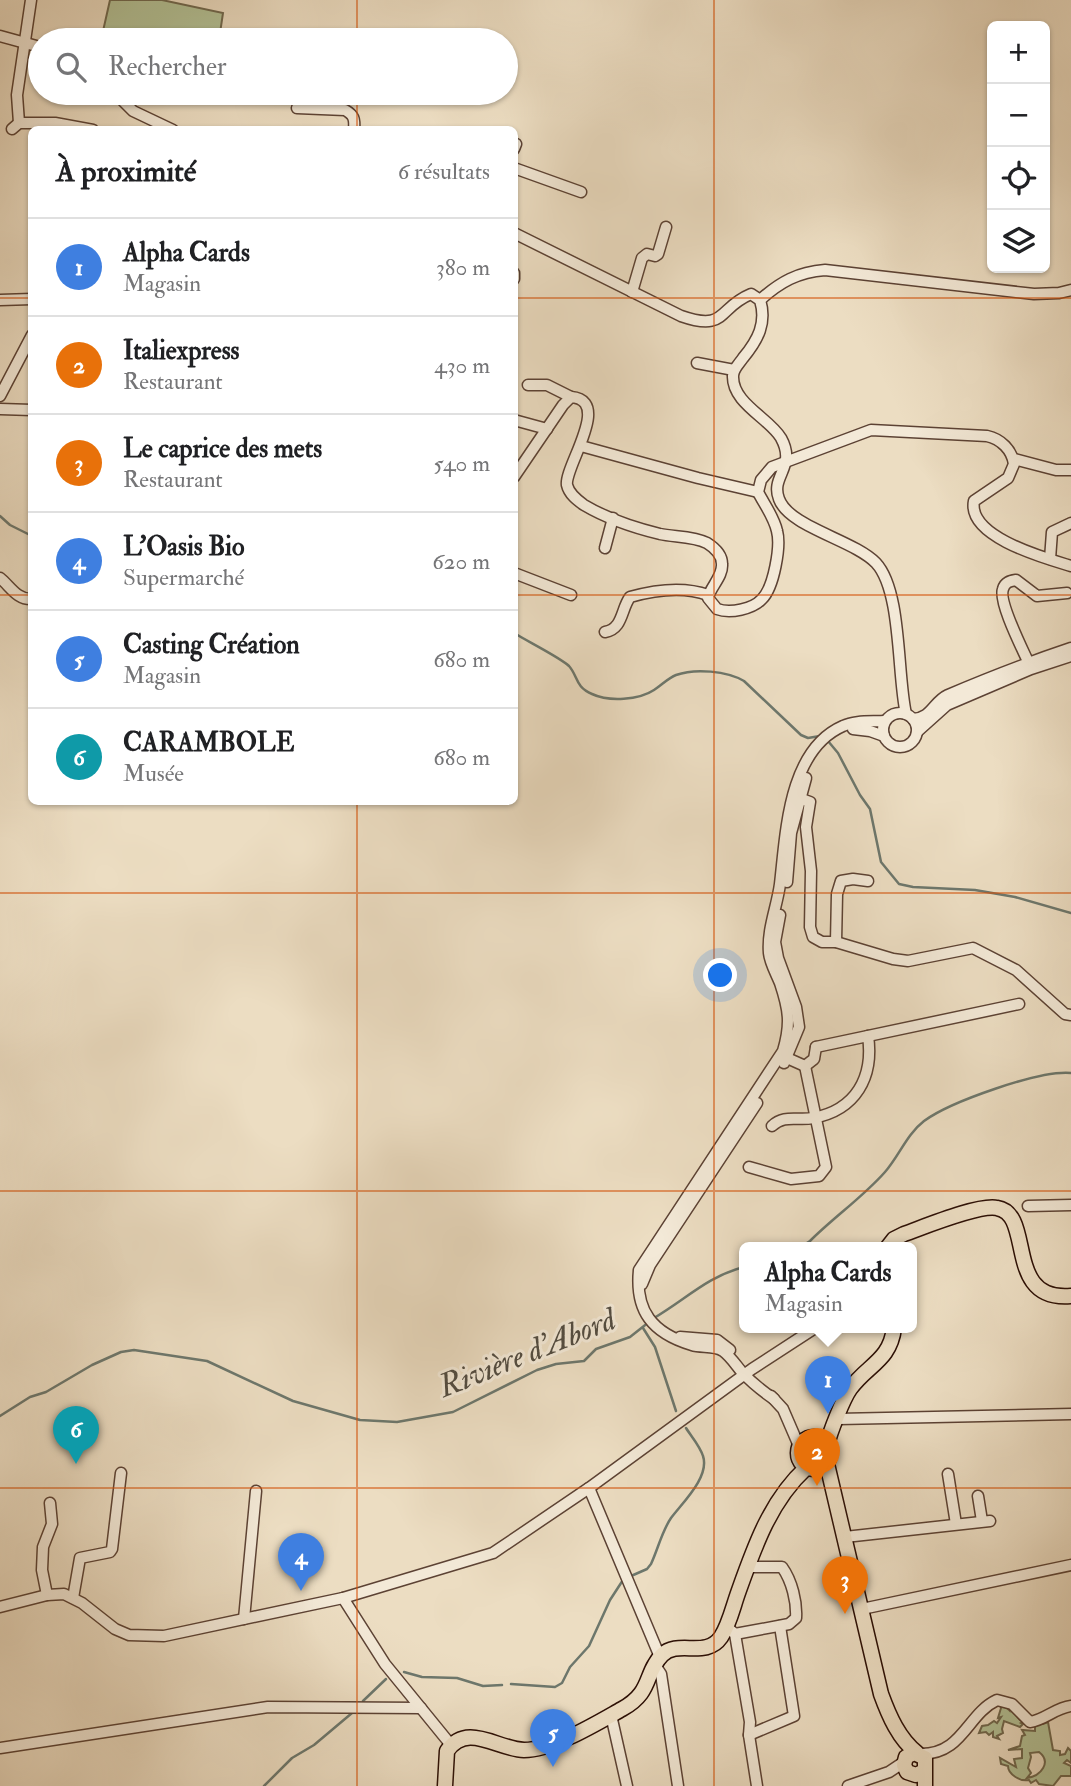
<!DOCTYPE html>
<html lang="fr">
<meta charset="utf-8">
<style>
body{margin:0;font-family:"IM FELL Double Pica",serif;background:#f2f2f2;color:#202124}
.controls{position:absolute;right:21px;top:21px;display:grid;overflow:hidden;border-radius:10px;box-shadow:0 2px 5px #0004}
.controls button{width:63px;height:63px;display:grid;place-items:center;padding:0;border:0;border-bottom:2px solid #e0e0e0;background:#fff;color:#202124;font:35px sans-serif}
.you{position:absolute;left:721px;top:976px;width:24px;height:24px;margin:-18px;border:5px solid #fff;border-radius:50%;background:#1a73e8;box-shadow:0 0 0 10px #1a73e833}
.badge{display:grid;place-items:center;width:46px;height:46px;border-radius:50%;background:#1a73e8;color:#fff;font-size:23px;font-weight:700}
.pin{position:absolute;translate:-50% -58px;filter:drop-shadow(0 2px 4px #0008)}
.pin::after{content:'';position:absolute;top:37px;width:24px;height:21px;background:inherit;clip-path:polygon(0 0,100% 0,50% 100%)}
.popup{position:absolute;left:739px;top:1242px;width:178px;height:91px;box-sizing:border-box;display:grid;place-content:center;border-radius:10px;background:#fff;filter:drop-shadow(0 2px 5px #0005);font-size:23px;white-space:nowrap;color:#757577}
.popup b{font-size:26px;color:#202124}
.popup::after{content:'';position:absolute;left:50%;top:100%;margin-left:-14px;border:14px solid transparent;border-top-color:#fff}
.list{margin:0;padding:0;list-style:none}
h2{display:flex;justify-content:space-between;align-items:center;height:91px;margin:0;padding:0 28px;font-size:30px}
h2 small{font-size:23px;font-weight:400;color:#757577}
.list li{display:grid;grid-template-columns:46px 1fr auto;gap:21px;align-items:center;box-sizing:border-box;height:98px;padding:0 28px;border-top:2px solid #e0e0e0}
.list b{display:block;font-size:26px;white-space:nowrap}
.list p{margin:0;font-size:23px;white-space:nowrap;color:#757577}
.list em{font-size:23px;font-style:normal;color:#757577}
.icon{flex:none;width:38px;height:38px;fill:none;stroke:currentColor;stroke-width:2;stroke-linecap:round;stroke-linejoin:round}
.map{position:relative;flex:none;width:1071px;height:1786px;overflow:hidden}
.search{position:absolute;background:#fff;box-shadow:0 2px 5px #0004;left:28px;top:28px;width:490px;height:77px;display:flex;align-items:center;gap:18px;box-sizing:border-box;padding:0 24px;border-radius:38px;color:#757577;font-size:26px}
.panel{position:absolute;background:#fff;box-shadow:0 2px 5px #0004;left:28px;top:126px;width:490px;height:679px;border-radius:10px}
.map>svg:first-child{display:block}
.green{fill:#b3c297;stroke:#70684e;stroke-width:2;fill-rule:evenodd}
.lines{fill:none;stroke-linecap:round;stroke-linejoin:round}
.stream{stroke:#6d776c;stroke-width:2.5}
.minor-casing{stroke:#5c4234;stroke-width:13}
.major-casing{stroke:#2c0f05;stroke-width:17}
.minor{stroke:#f3e9d7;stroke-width:10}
.major{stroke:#ecddc2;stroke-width:14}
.grid{fill:none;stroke:#d5520b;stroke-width:2;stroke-opacity:0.55}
.labels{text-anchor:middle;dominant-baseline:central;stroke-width:6;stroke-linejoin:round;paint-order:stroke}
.water-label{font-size:32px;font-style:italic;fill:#524c41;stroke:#f3e9d7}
</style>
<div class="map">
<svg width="1071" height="1786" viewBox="0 0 1071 1786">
<rect width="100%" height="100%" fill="#ecddc2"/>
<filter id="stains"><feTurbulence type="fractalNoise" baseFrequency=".00286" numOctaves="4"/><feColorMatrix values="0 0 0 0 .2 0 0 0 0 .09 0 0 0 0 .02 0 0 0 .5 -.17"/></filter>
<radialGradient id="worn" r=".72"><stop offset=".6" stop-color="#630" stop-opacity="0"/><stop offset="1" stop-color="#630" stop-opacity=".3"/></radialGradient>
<g class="green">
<polygon points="110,0 162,0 223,13 219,40 101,40"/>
<polygon points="999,1700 1009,1710 1008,1705 1020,1720 1025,1721 1021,1723 1023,1724 1020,1727 1004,1721 1002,1729 1003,1733 997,1736 999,1739 993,1737 993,1732 989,1735 986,1732 979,1733 982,1726 988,1725 994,1721 997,1723 1001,1717 998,1718 1001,1708"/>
<path d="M1028 1720 1043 1724 1048 1722 1053 1750 1060 1751V1755L1065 1754 1068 1748 1071 1751V1763L1067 1760 1064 1763 1071 1766V1776H1061L1053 1786 1039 1784 1036 1780 1031 1783 1029 1780C1020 1782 1008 1774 1008 1766L1001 1764 1000 1758 1016 1767 1014 1759 1022 1758V1749L1008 1750 1020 1746 1022 1736 1025 1735 1022 1730 1035 1731V1726L1029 1722 1026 1725ZM1039 1752C1052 1762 1041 1776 1027 1778L1031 1773 1028 1768 1031 1757 1030 1753Z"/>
</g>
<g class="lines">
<g class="stream">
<polyline points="0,516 10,525 32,536"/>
<path d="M514 633C527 641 561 658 569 666 578 676 575 687 592 694 609 702 639 700 654 690 662 685 668 678 676 675 695 668 727 671 744 681L801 735 808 738 820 736"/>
<polyline points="828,741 838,753 860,795 870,809 881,862 899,884 913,887 975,890 1015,897 1071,913"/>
<path d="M799 1248 810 1241C834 1217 863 1197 885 1172 899 1156 907 1134 924 1121 950 1102 1039 1070 1071 1073"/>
<path d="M654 1318C685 1300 708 1276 744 1267"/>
<polyline points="643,1328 655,1347 676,1411"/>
<polyline points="0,1416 30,1397 46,1392 92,1365 121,1352 134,1350 207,1361 293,1401 360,1420 397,1422 453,1412 537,1370 556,1364 584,1361 596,1349 630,1337 649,1322"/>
<path d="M631 1576 647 1569 651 1564C658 1549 662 1531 671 1518 682 1503 710 1477 703 1456 700 1446 691 1436 686 1428"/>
<polyline points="404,1672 422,1677 457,1678 483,1686 502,1685"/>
<polyline points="511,1684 555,1687 562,1683 570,1667 589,1646 610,1600 623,1580"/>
<polyline points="363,1701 386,1679"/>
<polyline points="264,1786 292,1758 314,1745 352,1713"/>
</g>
<g class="minor-casing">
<g id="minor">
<polyline points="0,36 40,47"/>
<polyline points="115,93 133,111 173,130"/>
<path d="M297 108 345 110C354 115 355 119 354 130"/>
<polyline points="19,123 17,95 31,0"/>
<polyline points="12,129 19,123 55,123 93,130"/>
<polyline points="514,149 516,144"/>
<polyline points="514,168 581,192"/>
<path d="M514 233 681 316C727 332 717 308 751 294L760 300C767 323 758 340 743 358 739 364 733 369 733 376 732 403 769 418 781 438 797 467 770 476 779 499 789 527 854 540 876 563 902 591 897 675 906 714"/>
<polyline points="514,273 514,279"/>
<polyline points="632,292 642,258 647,254 655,256 658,254 666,227"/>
<polyline points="0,300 32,299"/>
<path d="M760 300C780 282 798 272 825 270L1034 294 1059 293 1071 290"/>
<polyline points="697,363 734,370"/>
<polyline points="528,385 547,385 571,397"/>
<polyline points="0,396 32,335"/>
<polyline points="0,409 32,410"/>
<polyline points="514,420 547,429"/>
<polyline points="581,446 698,478 758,492"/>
<polyline points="1014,459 1056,470 1071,470"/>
<path d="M514 477 563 405 571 397C613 400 564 467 567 485 569 494 577 500 584 505 606 518 635 528 660 534 674 537 694 536 707 543 715 548 722 555 722 564 723 577 710 587 708 598L717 609C730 614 753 609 762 599 774 587 781 546 777 531 774 517 764 504 758 492L761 480 772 467 871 430 987 436C1001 439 1012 450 1014 464L1008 478 974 501C967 537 1045 558 1071 566"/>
<polyline points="605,548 613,518"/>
<polyline points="1050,559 1052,532 1071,523"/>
<polyline points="514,573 571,595"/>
<path d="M0 578C10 586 17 600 32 599"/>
<path d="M605 632C623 629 621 609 630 597 655 590 683 586 708 595"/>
<path d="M1030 666C1024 652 998 602 1003 589 1005 582 1010 581 1016 580L1037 596 1067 593"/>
<circle cx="900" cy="730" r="17"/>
<path d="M913 719C932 718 933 702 948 695 988 678 1029 662 1071 648"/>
<polyline points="853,729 870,731 884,736"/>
<polyline points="918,731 947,705 1031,669 1071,656"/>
<polyline points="796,797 810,802 806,827 811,871 810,927 813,937 822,942 836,942 893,959 908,961 973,948 1016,970 1065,1014 1071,1015"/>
<polyline points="787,882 791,833 806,778"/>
<polyline points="780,915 775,942 778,958 796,1007 799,1027 784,1063"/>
<polyline points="836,942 837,894 841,881 853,879 868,881"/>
<polyline points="816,1047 1019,1004"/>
<polyline points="784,1053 787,1058 805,1066 814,1059 816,1047"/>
<path d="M772 1126C784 1114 798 1121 813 1118 856 1110 874 1077 868 1036"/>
<polyline points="749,1167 791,1179 819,1176 826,1167 805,1066"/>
<polyline points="1028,1206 1071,1205"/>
<polyline points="642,1284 650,1265 757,1103"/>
<polyline points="680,1337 717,1340 730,1350"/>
<polyline points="771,1396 783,1409 799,1446"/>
<path d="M774 1399C762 1391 751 1382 741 1371 736 1365 730 1356 723 1351 715 1345 701 1348 692 1345 652 1333 635 1311 639 1270L783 1051C791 1024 789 1010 780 983 776 973 770 963 769 953 767 929 777 907 780 884 786 833 788 750 843 726 855 720 872 722 885 721"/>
<polyline points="838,1419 1071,1414"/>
<polyline points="948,1474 956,1524"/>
<polyline points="589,1488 660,1657"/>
<polyline points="978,1496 982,1521"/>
<polyline points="845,1537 990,1521"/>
<polyline points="47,1595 42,1570 43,1547 52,1524 50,1503"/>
<polyline points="73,1598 80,1558 110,1552 112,1549 121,1473"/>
<polyline points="343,1598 493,1553 589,1488 752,1369 815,1328"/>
<polyline points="0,1607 47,1595 64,1594 82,1603 115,1629 129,1635 164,1636 343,1598 385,1664 451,1745"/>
<polyline points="862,1609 1071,1565"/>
<polyline points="244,1619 256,1491"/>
<polyline points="726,1626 735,1634 750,1722 749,1735 757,1786"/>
<path d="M735 1634 789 1624 796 1618C797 1602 792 1581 782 1567H747"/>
<polyline points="655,1665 661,1674 678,1786"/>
<polyline points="611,1715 627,1786"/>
<polyline points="749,1735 794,1716 780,1626"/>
<polyline points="0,1748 268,1707 421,1708"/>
<path d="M921 1754C963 1754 967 1714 997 1700L1012 1704 1030 1722C1045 1720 1055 1708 1071 1706"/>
<polyline points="848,1786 889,1772 904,1762"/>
</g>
</g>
<g class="major-casing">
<g id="major">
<path d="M887 1248 894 1239 904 1234C924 1227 979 1204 997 1208 1035 1214 1003 1302 1071 1296"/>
<circle cx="814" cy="1453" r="16"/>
<path d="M827 1445C830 1432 843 1399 850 1389 867 1365 890 1361 894 1328"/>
<path d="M827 1464 881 1694C889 1716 899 1739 917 1753"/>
<polyline points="924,1771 916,1775 907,1772 904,1765 906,1757 914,1753 925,1758 925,1786"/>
<path d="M445 1786 447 1751C467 1722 497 1749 524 1750 553 1750 597 1723 622 1709 653 1692 644 1673 662 1655 678 1639 706 1659 721 1637 729 1625 733 1607 738 1593 754 1548 770 1501 806 1468"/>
</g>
</g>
<use href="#minor" class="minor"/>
<use href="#major" class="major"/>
</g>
<path class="grid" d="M357 0V40M714 0V1786M357 93V130M0 298H32M514 298H1071M0 595H32M514 595H1071M357 802V1786M0 893H1071M0 1191H1071M0 1488H1071"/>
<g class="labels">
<g class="water-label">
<text transform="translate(527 1353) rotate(-22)">Rivière d'Abord</text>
</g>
</g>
<rect width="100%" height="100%" filter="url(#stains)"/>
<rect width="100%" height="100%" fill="url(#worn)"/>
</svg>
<div class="controls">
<button>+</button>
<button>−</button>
<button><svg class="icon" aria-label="locate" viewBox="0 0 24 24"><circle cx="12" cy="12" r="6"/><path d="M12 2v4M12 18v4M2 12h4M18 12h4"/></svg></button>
<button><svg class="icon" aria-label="layers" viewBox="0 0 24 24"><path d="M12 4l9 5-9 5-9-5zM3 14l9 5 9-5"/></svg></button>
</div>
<div class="you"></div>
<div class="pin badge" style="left:828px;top:1414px;background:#3f7fe0">1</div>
<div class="popup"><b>Alpha Cards</b>Magasin</div>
<div class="pin badge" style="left:817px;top:1486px;background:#e8710a">2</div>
<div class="pin badge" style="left:845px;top:1614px;background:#e8710a">3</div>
<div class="pin badge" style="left:301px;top:1591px;background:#3f7fe0">4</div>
<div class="pin badge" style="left:553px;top:1767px;background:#3f7fe0">5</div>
<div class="pin badge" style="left:76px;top:1464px;background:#0f9aa8">6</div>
<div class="search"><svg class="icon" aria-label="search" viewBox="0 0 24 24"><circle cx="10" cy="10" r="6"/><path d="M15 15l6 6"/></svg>Rechercher</div>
<section class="panel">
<h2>À proximité<small>6 résultats</small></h2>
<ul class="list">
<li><span class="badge" style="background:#3f7fe0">1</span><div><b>Alpha Cards</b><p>Magasin</p></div><em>380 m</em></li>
<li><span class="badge" style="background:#e8710a">2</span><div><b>Italiexpress</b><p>Restaurant</p></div><em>430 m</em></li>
<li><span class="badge" style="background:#e8710a">3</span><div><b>Le caprice des mets</b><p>Restaurant</p></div><em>540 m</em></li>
<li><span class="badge" style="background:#3f7fe0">4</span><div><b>L'Oasis Bio</b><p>Supermarché</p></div><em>620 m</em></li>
<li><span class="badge" style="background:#3f7fe0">5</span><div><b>Casting Création</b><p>Magasin</p></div><em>680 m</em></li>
<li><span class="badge" style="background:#0f9aa8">6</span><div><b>CARAMBOLE</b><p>Musée</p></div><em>680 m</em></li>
</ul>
</section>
</div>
